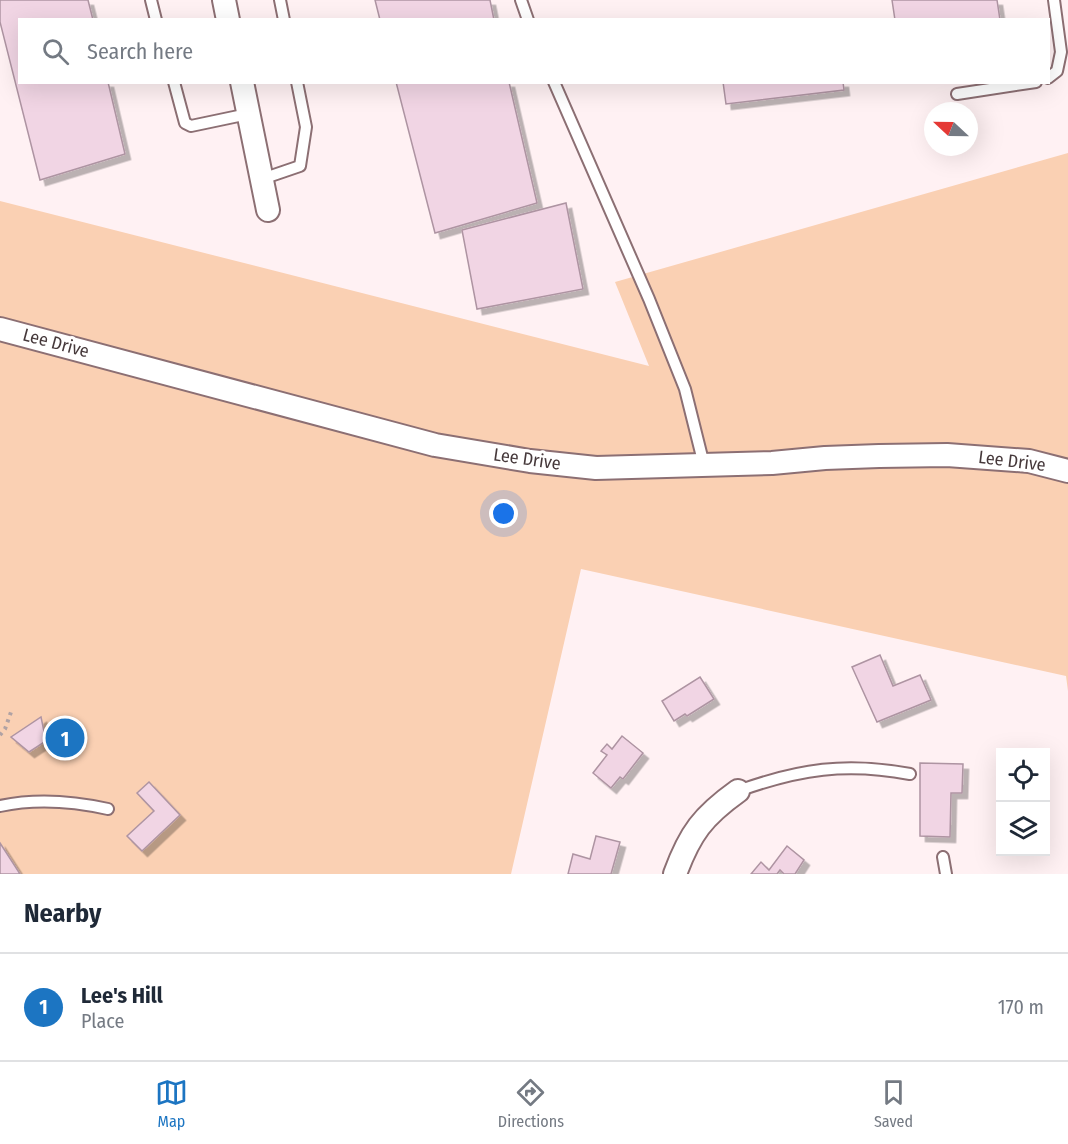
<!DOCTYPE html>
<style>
body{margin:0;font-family:"Fira Sans Condensed",sans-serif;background:#f6f6f7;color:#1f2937}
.controls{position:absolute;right:18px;bottom:18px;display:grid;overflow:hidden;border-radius:0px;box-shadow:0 6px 24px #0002}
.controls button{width:54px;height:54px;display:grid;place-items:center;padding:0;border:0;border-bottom:2px solid #e0e1e3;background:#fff;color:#1f2937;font:30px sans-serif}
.compass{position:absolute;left:924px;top:102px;width:54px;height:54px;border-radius:50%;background:#fff;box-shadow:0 6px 24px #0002;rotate:292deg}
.you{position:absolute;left:504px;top:514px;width:21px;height:21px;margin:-15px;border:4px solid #fff;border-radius:50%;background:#1a73e8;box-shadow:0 0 0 9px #1a73e833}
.badge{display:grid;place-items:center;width:39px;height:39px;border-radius:50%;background:#1c75c2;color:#fff;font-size:20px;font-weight:700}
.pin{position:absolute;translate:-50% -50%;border:3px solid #fff;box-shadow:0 2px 6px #0006}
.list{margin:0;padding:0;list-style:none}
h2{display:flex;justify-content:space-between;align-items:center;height:78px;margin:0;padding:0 24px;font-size:26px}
h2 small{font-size:20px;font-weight:400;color:#747a83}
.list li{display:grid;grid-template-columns:39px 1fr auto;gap:18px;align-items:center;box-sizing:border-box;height:108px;padding:0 24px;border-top:2px solid #e0e1e3}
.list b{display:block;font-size:22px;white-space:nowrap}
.list p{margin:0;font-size:20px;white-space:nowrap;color:#747a83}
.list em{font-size:20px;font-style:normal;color:#747a83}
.icon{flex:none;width:33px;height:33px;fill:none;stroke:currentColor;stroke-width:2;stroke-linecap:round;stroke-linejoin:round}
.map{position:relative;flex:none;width:1068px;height:874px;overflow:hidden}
.search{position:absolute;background:#fff;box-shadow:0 6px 24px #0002;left:18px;right:18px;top:18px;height:66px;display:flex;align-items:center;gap:15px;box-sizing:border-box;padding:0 21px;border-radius:0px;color:#747a83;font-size:22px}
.sheet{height:186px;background:#fff}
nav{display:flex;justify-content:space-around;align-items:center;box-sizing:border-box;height:84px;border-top:2px solid #e0e1e3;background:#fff;font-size:16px;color:#747a83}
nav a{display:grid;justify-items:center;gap:3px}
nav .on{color:#1c75c2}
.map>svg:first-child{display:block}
.green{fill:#fad0b3}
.building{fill:#f1d5e4;stroke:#ae94a2;stroke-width:1.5;filter:url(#shadow)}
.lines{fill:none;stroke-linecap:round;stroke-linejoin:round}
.lane-casing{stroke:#8c6f73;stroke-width:14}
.street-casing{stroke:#8c6f73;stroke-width:26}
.path{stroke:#b0a2a4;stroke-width:4;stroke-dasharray:3 4.5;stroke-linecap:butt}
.lane{stroke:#fff;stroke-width:10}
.street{stroke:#fff;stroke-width:22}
.labels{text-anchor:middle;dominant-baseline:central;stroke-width:6;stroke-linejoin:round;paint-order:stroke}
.street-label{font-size:18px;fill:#46393b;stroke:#fff}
</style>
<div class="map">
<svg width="1068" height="874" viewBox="0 0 1068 874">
<defs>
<filter id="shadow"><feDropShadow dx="5.5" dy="5.5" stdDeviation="0" flood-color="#0004"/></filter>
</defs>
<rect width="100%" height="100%" fill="#fff1f3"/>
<polygon class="green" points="1068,153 1068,691 1066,676 581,569 511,874 0,874 0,201 649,366 615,282"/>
<g class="building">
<polygon points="0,0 88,0 93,20 20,20 20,82 108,82 125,154 40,180 0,22"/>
<polygon points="375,0 490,0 494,20 380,20"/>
<polygon points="892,0 997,0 1000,20 895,20"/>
<polygon points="396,82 509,82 537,203 435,233"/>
<polygon points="723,82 843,82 844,90 726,104"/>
<polygon points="566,203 583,289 477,309 462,230"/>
<polygon points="880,655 893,686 920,675 931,700 877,722 852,667"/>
<polygon points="700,677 714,699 687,716 685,714 674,721 662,701"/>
<polygon points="41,717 46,741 29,752 11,737"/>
<polygon points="622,736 643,753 623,779 620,777 611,788 593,773 607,755 601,751 607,744 612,749"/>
<polygon points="920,763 963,764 962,793 951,793 950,837 920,836"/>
<polygon points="149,782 180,815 142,851 127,836 154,811 137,793"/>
<polygon points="596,836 620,842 611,874 568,874 573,854 590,859"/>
<polygon points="0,843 20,874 0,874"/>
<polygon points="787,846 804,860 795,874 784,874 780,870 777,874 751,874 761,862 769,870"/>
</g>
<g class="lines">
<g class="lane-casing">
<g id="lane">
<polyline points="151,0 156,20"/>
<polyline points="280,0 284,20"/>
<polyline points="521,0 528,20"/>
<polyline points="1048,78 1057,71 1061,52 1054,0"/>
<polyline points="174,82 185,123 191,126 248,114"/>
<polyline points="554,82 649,299 685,389 704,465"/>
<polyline points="957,94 1036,82"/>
<polyline points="262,179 300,166 306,127 297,82"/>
<path d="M738 791C799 769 846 762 910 774"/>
<path d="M0 806C37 798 72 801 108 809"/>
<polyline points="943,857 946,874"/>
</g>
</g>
<g class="street-casing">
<g id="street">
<polyline points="224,0 228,20"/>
<polyline points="242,82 268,210"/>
<polyline points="0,329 435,445 530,461 596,468 772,463 825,458 879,456 947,455 1029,461 1068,471"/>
<path d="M675 874C690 833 703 816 738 791"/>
</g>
</g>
<polyline class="path" points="0,735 5,729 11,712"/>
<use href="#lane" class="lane"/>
<use href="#street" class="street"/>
</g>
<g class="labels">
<g class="street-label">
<text transform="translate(56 343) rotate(15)">Lee Drive</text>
<text transform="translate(527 459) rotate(8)">Lee Drive</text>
<text transform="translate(1012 461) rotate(7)">Lee Drive</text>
</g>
</g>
</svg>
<div class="controls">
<button><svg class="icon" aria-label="locate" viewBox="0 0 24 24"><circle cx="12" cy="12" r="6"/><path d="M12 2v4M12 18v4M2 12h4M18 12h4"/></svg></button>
<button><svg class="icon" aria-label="layers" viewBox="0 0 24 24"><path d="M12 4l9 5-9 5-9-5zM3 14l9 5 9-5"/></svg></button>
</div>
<svg class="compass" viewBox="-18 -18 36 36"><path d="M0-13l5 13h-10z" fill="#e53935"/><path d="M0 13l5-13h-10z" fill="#747a83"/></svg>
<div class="you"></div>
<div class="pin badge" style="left:65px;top:738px">1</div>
<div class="search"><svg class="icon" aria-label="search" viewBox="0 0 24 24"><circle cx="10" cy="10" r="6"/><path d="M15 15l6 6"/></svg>Search here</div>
</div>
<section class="sheet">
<h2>Nearby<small></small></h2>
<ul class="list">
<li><span class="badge">1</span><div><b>Lee's Hill</b><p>Place</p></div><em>170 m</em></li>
</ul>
</section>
<nav>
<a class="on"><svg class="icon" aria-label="map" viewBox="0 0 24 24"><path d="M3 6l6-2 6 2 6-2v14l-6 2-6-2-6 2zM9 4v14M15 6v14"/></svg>Map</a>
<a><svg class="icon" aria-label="directions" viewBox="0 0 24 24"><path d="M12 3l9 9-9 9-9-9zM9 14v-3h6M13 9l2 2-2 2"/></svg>Directions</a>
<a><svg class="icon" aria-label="saved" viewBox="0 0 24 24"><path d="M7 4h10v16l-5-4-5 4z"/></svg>Saved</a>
</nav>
